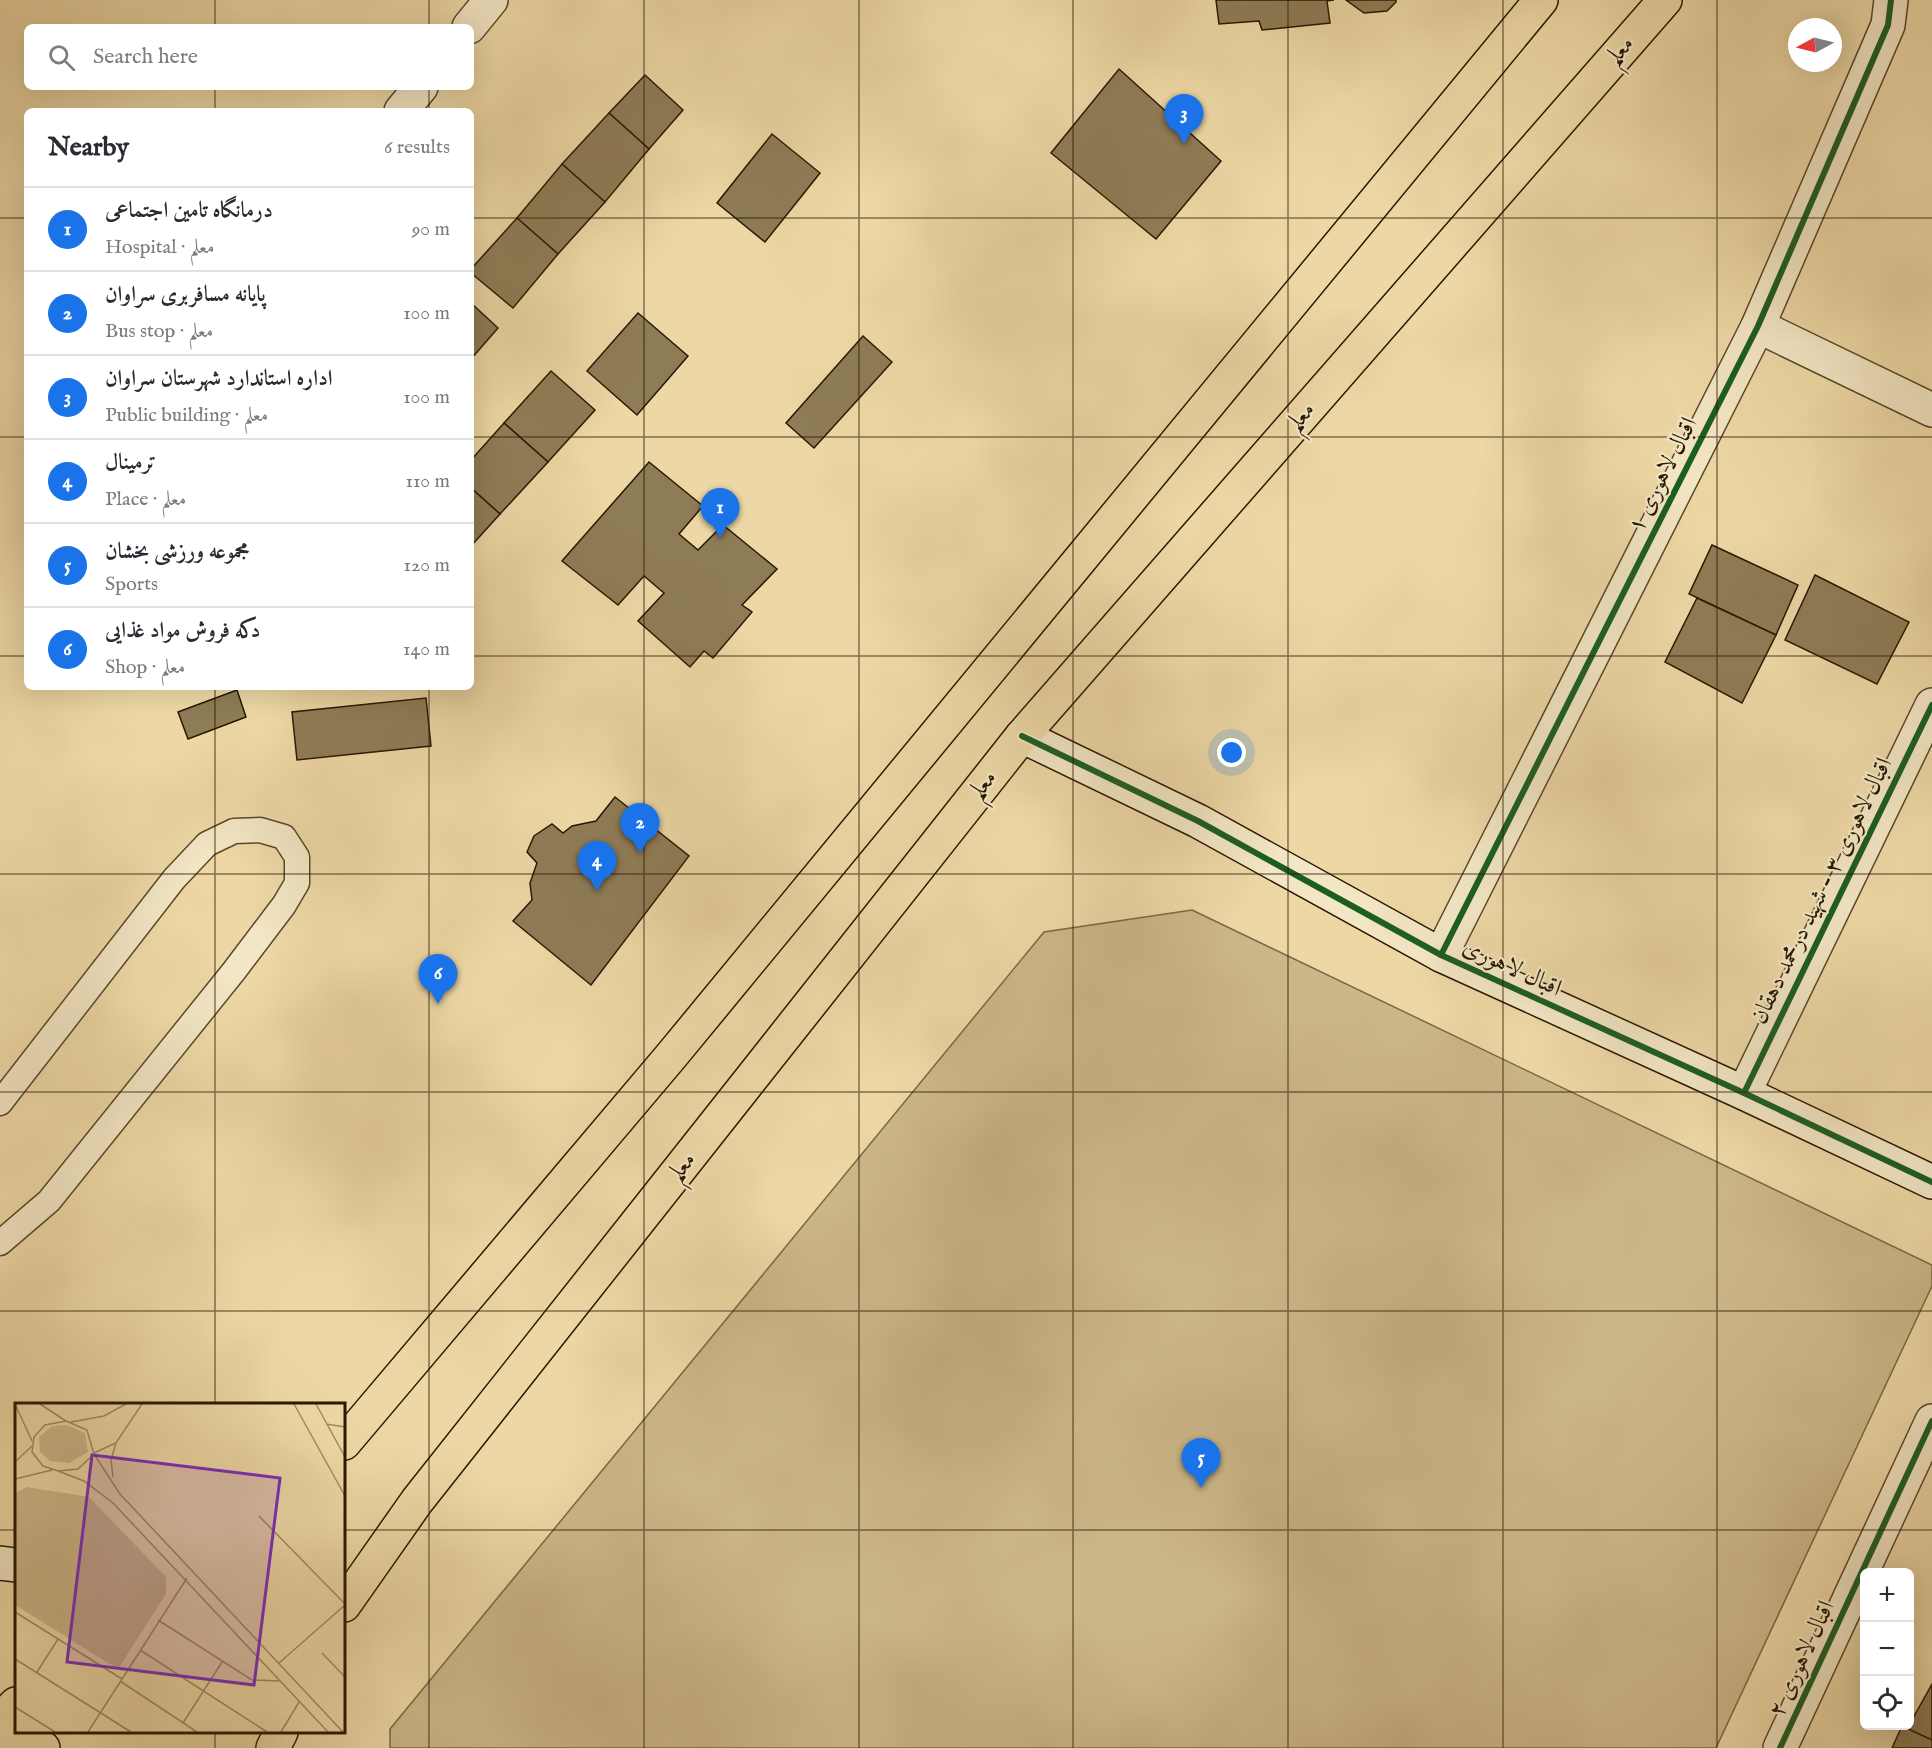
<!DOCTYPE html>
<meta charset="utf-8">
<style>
body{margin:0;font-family:"IM FELL English",Amiri,serif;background:#f7f7f7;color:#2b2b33}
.controls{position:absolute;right:18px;bottom:18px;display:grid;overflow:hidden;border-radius:9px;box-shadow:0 6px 24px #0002}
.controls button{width:54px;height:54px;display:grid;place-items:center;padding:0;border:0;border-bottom:2px solid #e1e1e2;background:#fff;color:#2b2b33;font:30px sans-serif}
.compass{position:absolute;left:1788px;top:18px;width:54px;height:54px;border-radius:50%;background:#fff;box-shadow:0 6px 24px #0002;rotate:263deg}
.you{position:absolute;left:1232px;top:753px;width:21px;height:21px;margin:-15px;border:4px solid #fff;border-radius:50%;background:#1a73e8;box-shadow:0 0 0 9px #1a73e833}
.badge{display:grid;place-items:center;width:39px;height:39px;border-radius:50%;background:#1a73e8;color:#fff;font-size:20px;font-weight:700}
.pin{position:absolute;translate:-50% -50px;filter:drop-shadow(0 2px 3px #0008)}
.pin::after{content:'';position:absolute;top:32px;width:21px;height:18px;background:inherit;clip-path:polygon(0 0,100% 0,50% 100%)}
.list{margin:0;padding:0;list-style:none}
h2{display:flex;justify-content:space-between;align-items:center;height:78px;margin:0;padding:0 24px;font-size:26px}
h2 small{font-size:20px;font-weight:400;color:#7c7c81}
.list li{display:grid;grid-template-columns:39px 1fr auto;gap:18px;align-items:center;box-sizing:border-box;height:84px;padding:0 24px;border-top:2px solid #e1e1e2}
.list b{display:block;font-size:22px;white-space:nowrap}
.list p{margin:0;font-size:20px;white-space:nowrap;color:#7c7c81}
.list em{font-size:20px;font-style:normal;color:#7c7c81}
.icon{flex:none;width:33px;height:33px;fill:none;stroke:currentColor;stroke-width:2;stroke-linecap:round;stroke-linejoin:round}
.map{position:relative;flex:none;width:1932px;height:1748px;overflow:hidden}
.search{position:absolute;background:#fff;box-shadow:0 6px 24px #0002;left:24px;top:24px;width:450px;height:66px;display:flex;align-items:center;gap:15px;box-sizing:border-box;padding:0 21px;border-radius:9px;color:#7c7c81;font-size:22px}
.panel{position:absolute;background:#fff;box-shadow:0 6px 24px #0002;left:24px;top:108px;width:450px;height:582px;border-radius:9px}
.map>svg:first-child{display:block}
.green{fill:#ccb789;stroke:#7a6845;stroke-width:1.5}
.building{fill:#8e7c56;stroke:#281801;stroke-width:1.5}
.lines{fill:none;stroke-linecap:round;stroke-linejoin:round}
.lane-casing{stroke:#59482a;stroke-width:27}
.street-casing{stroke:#59482a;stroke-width:36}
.secondary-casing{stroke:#281801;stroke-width:36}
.primary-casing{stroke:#281801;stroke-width:36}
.lane{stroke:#f3e6c4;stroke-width:24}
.street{stroke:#f3e6c4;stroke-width:33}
.secondary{stroke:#f3e6c4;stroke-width:33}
.primary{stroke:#edd8a5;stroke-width:33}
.cycleway-casing{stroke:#f3e6c4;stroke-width:10}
.cycleway{stroke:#1b5e20;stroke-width:6}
.grid{fill:none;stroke:#281801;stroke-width:1.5;stroke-opacity:0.55}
.labels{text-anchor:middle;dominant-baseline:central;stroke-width:4.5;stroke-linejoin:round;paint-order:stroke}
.street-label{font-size:24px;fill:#281801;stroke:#f3e6c4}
.inset-road{fill:none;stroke:#9e8b63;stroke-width:1.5}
.view{fill:#7b2cbf;fill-opacity:0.15;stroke:#7b2cbf;stroke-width:3}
.inset-edge{fill:none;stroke:#281801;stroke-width:3}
</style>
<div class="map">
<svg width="1932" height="1748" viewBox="0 0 1932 1748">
<rect width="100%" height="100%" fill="#edd8a5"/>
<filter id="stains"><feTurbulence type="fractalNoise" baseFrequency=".00333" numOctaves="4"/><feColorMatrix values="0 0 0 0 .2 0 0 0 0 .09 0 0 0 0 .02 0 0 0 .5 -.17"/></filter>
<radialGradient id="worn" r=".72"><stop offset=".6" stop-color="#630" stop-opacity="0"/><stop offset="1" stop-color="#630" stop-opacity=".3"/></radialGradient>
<polygon class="green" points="1192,910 1932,1265 1932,1286 1716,1748 390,1748 390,1729 1044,932"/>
<g class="building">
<polygon points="1216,0 1334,0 1327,1 1330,23 1262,30 1259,21 1219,24"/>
<polygon points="1346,0 1396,0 1396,2 1387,11 1364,13"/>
<polygon points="1119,69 1221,161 1156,239 1051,153"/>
<polygon points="645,75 683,110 649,149 609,113"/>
<polygon points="609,113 649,149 605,202 562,164"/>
<polygon points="772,134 820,173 765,242 717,203"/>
<polygon points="562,164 605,202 558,254 517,218"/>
<polygon points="517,218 558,254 513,308 471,273 471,269"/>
<polygon points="471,303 498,328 471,359"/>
<polygon points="638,313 688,356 637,415 587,371"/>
<polygon points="863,336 892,362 814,448 786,423"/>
<polygon points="551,371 595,410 548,462 504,423"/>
<polygon points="504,423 548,462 500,514 471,488 471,460"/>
<polygon points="649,462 703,506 679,534 698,550 723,525 777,569 742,605 752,612 713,658 704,651 690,667 638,621 664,593 644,576 618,605 562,561"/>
<polygon points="471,488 500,514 471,546"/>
<polygon points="1712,545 1798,585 1776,635 1689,594"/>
<polygon points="1815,575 1909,622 1877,684 1785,640"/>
<polygon points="1697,598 1776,635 1742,703 1665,662"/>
<polygon points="237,690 246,717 188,739 178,712"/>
<polygon points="426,698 431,746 297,760 292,712"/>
<polygon points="615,797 689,856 591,985 513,921 532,900 530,883 537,863 527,852 534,836 552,824 563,833 572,826 596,821"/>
<polygon points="1932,1684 1932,1740 1907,1729"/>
<polygon points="1902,1726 1932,1740 1932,1748 1892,1748"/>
</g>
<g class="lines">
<g class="lane-casing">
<polyline id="lane" points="0,1103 174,879 207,844 234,831 260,830 284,837 297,857 297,883 284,905 234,971 49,1201 0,1243"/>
</g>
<g class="street-casing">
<g id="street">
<polyline points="469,27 491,0"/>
<polyline points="401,111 421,87"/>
<polyline points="1758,326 1932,410"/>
<polyline points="1441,955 1758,326 1888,25 1891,0"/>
<polyline points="1744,1093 1932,705"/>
<polyline points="1780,1748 1932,1421"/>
</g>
</g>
<g class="secondary-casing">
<g id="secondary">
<polyline points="1022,736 1198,821 1441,955 1744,1093 1932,1182"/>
<polyline points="0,1563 16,1565"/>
</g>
</g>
<g class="primary-casing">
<g id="primary">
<polyline points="344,1443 672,1055 1541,0"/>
<polyline points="344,1605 417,1501 1022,736 1665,0"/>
<polyline points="0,1720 16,1704"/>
<polyline points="0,1731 43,1748"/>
<polyline points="273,1748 281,1732"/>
</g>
</g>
<use href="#lane" class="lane"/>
<use href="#street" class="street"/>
<use href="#secondary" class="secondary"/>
<use href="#primary" class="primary"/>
<g class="cycleway-casing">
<g id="cycleway">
<polyline points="1022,736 1198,821 1441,955 1744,1093 1932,1182"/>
<polyline points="1441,955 1758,326 1888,25 1891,0"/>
<polyline points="1744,1093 1932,705"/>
<polyline points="1780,1748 1932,1421"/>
</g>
</g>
<use href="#cycleway" class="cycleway"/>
</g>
<path class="grid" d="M215 0V27M429 0V27M644 0V1748M859 0V1748M1073 0V1748M1288 0V1748M1503 0V1748M1717 0V1748M215 87V111M429 87V111M0 218H27M471 218H1932M0 437H27M471 437H1932M0 656H27M471 656H1932M215 687V1404M429 687V1748M0 874H1932M0 1092H1932M0 1311H1932M0 1530H16M344 1530H1932M215 1732V1748"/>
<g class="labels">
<g class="street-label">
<text transform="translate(1620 51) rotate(-49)">معلم</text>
<text transform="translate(1301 417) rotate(-49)">معلم</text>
<text transform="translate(1663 475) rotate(-63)">اقبال لاهوری ۱</text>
<text transform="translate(983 785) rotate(-52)">معلم</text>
<text transform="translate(1822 891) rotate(-64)">اقبال لاهوری ۳ - شهید درمحمد دهقان</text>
<text transform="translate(1512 968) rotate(25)">اقبال لاهوری</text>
<text transform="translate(682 1167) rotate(-52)">معلم</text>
<text transform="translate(1802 1659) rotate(-65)">اقبال لاهوری ۲</text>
</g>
</g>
<g transform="translate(15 1403)">
<rect width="330" height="330" fill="#edd8a5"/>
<path d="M51 22 70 30 73 49 54 60 35 58 25 49 24 34 37 23ZM12 84 74 94 151 174V191L103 266 0 202V90Z" fill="#ccb789"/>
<path class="inset-road" d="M0 1 17 38M25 1 51 18M279 1 330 93M301 1 330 54M51 18 72 27 79 51 63 66 43 68 28 63 17 49 19 34 30 22ZM56 19 89 13 111 1M311 21 330 24M79 50 101 40 127 1M79 51 105 91 328 329M0 59 17 43M43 68 69 78 98 100 313 329M98 74 96 57 101 40M0 76 37 67M244 113 330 201M0 209 107 276M143 217 237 277 265 278M125 247 252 329M307 250 330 274M0 256 116 329M264 260 330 202M22 269 43 236M105 278 182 329M0 304 40 329M168 320 207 259M73 329 172 175M266 329 284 299"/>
<path class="view" d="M77 52 265 75 239 282 52 259Z"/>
<rect width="330" height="330" class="inset-edge"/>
</g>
<rect width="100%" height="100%" filter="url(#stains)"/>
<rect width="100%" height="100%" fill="url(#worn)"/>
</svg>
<div class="controls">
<button>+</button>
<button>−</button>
<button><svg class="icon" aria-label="locate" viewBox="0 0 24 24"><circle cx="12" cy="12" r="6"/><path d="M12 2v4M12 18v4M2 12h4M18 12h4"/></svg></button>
</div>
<svg class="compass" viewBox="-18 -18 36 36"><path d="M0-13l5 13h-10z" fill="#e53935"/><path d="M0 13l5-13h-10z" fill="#7c7c81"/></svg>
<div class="you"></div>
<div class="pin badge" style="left:720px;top:538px">1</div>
<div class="pin badge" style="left:640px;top:853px">2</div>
<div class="pin badge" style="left:1184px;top:144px">3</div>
<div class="pin badge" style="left:597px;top:891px">4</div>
<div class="pin badge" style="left:1201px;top:1488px">5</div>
<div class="pin badge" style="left:438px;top:1004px">6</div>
<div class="search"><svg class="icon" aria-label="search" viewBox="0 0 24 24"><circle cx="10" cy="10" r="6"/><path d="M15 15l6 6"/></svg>Search here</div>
<section class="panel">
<h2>Nearby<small>6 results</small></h2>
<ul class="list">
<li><span class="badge">1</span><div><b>درمانگاه تامین اجتماعی</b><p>Hospital · معلم</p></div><em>90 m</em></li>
<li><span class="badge">2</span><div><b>پایانه مسافربری سراوان</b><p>Bus stop · معلم</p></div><em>100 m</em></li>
<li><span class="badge">3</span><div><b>اداره استاندارد شهرستان سراوان</b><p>Public building · معلم</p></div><em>100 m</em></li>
<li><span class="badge">4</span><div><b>ترمینال</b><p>Place · معلم</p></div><em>110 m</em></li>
<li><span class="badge">5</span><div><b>مجموعه ورزشی بخشان</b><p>Sports</p></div><em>120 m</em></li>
<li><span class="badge">6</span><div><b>دکه فروش مواد غذایی</b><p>Shop · معلم</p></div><em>140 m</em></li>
</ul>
</section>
</div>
